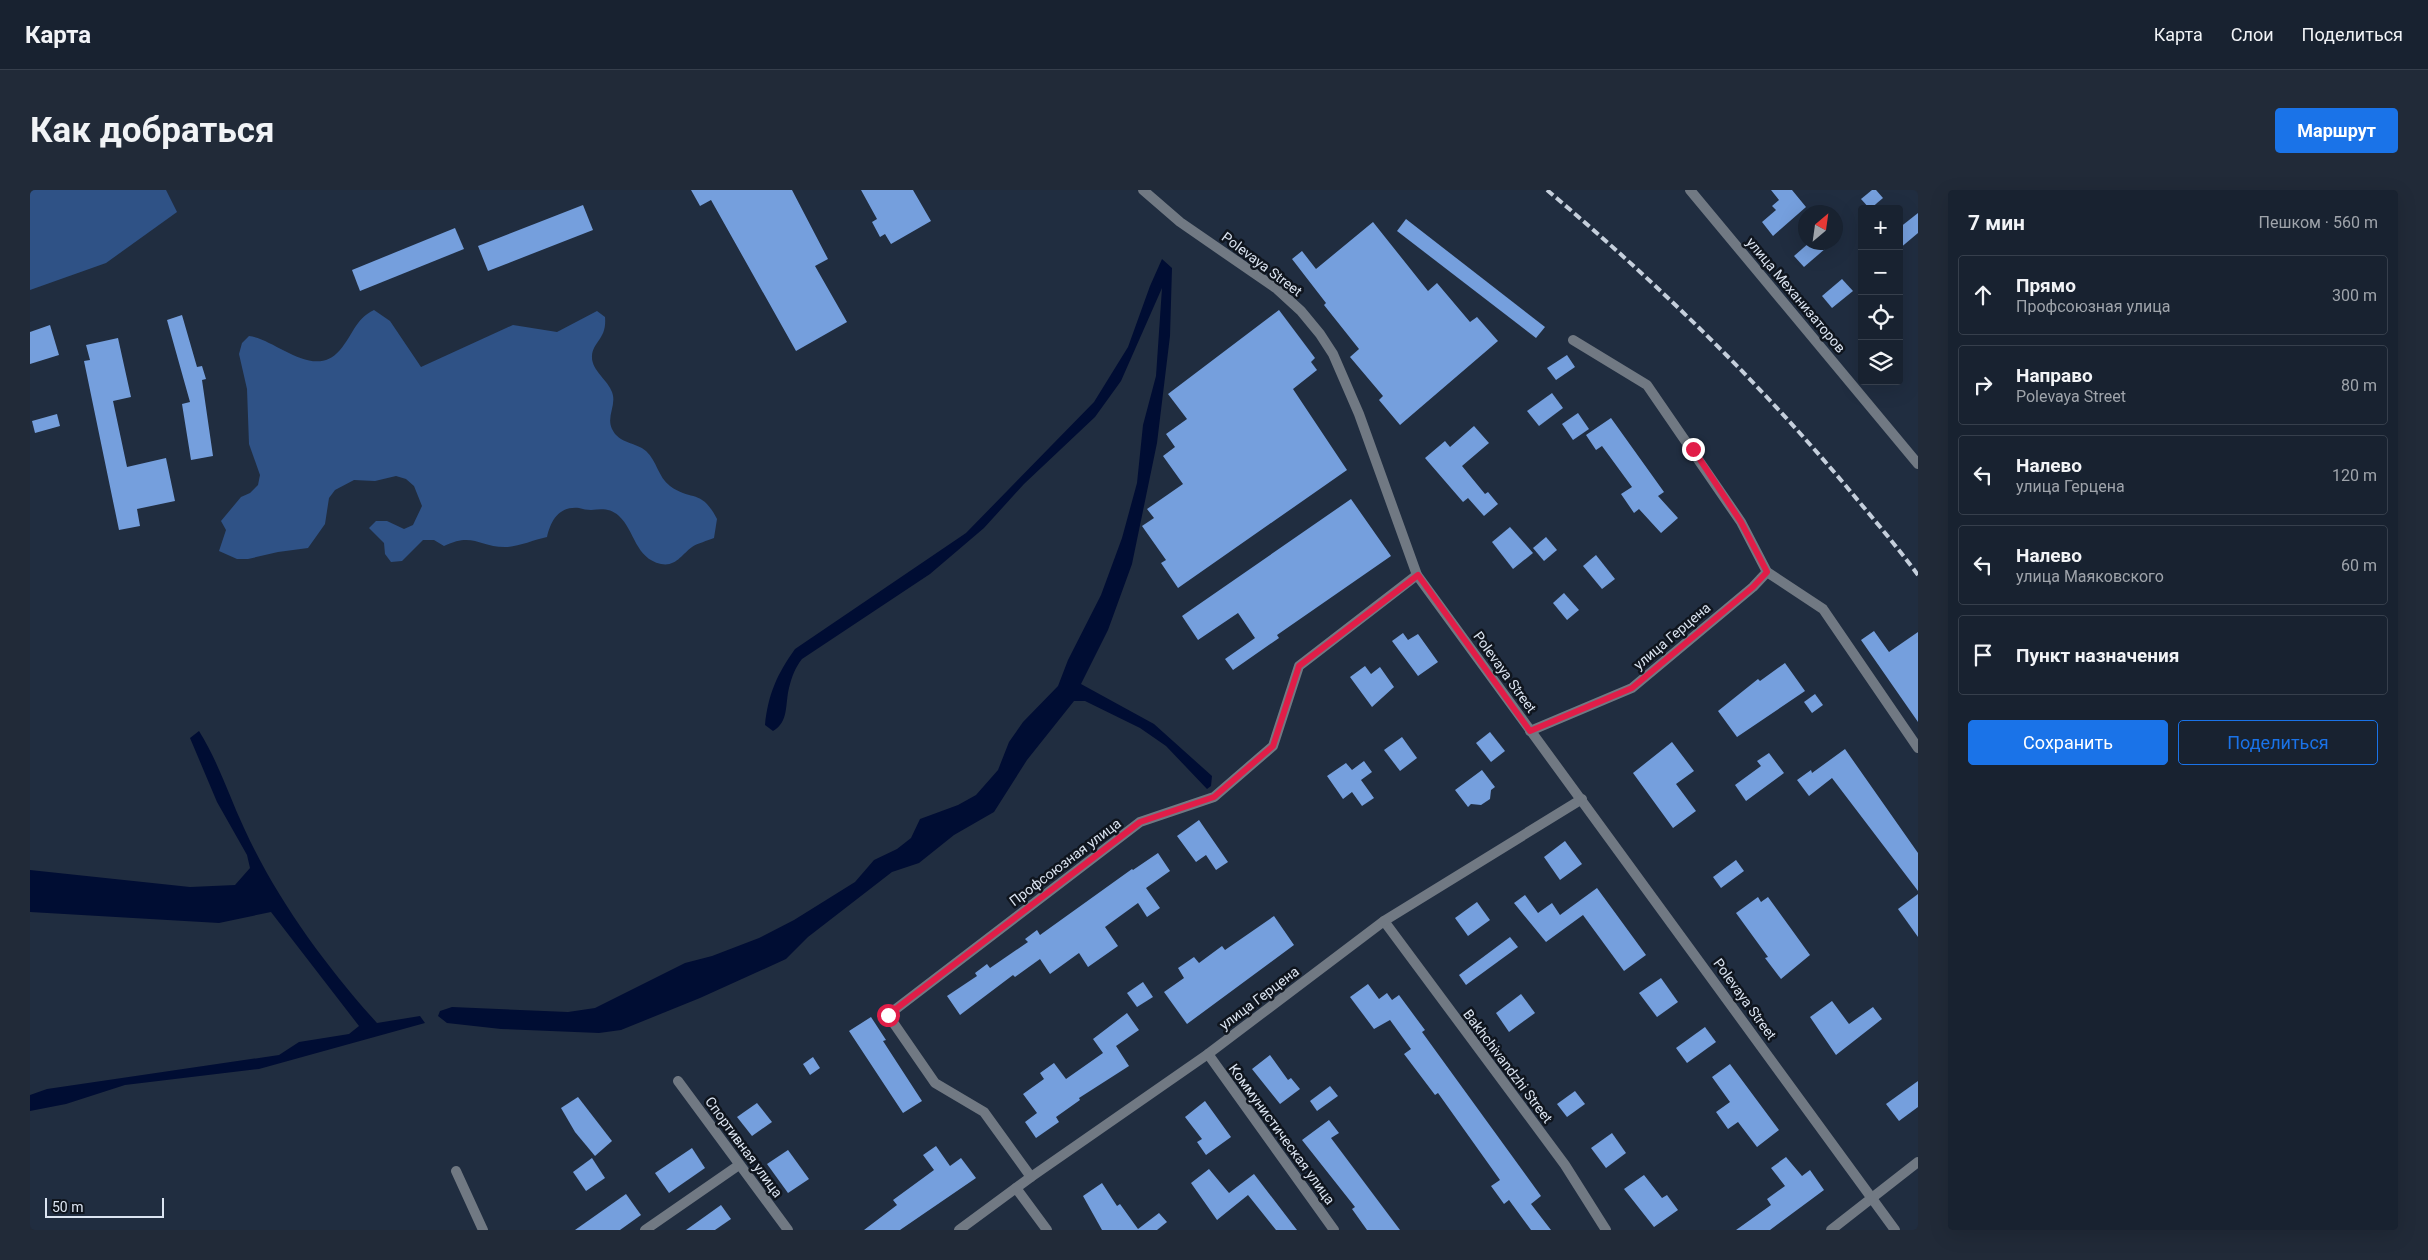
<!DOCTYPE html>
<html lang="ru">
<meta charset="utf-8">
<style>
body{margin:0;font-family:Roboto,sans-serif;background:#212a38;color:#f1f3f6}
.controls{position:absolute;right:15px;top:15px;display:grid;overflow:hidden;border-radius:5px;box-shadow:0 5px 20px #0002}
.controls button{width:45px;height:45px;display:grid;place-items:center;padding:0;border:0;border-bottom:1px solid #363f4c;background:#182230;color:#f1f3f6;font:25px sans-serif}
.compass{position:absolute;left:1768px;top:15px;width:45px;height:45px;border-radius:50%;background:#182230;box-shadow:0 5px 20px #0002;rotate:29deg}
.scale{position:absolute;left:15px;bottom:12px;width:119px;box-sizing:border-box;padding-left:5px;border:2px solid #dbe4f1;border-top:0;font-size:14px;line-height:18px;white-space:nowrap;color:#dbe4f1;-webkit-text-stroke:4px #0f151e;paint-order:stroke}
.stop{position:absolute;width:15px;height:15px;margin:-11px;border:4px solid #e11d48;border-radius:50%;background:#fff}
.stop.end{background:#e11d48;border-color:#fff;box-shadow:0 1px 5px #0008}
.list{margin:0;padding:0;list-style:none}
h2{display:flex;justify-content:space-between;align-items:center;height:65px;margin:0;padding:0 20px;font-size:21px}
h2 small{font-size:16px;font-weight:400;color:#9fa4ab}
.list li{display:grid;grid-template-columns:32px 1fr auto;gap:15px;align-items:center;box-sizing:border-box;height:80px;margin:0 10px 10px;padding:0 10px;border:1px solid #363f4c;border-radius:5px}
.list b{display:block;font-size:19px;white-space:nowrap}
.list p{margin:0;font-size:16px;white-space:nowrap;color:#9fa4ab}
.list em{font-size:16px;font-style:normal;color:#9fa4ab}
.actions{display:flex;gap:10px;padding:15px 20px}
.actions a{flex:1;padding:11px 0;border:1px solid #1a73e8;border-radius:5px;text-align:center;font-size:18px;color:#1a73e8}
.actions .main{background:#1a73e8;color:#fff}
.icon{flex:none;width:28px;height:28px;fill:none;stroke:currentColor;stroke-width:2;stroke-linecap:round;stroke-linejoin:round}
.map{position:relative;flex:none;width:1888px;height:1040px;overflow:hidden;border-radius:5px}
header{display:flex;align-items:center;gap:30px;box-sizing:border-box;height:70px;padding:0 25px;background:#182230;border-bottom:1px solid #363f4c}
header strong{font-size:24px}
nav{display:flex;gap:28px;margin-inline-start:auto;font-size:18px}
.intro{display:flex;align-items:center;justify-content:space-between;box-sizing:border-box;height:120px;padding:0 30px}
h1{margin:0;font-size:35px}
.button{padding:12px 22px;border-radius:5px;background:#1a73e8;color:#fff;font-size:18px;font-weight:700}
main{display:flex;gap:30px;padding:0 30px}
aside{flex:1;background:#182230;border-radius:5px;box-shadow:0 5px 20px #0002}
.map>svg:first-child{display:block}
.green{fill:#2f5286}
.water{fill:#000d33}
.building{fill:#759fdd}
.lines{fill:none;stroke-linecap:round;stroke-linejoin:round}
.minor{stroke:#717983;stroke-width:10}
.rail{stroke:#c5cfdc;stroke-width:4;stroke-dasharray:8 4;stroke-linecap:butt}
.route{stroke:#e11d48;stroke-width:6}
.labels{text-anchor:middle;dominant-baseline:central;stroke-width:5;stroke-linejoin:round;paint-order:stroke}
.street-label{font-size:14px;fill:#dbe4f1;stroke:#0f151e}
</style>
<header>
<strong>Карта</strong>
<nav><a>Карта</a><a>Слои</a><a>Поделиться</a></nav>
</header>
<div class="intro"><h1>Как добраться</h1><a class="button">Маршрут</a></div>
<main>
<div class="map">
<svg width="1888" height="1040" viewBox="0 0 1888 1040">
<rect width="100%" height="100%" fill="#202d40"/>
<g class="green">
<polygon points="0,0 136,0 147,22 76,73 0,100"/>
<path d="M344 120 360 131 391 177 483 135 527 142 567 121 575 127C577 149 563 151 562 166 561 180 578 190 582 202 587 215 576 226 582 239 589 254 606 252 616 261 627 271 628 287 640 296 662 312 671 298 687 329L684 348C677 351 668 353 662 357 652 364 646 377 631 374 605 368 605 341 589 326 580 318 572 319 561 320 557 320 553 319 549 318 529 316 521 330 517 347 503 350 488 357 475 357 449 357 443 342 414 356L404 350H393L372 371 361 372 355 364 354 353 339 338 346 331H357L374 339 383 335 392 316 384 296 376 289 366 286 345 291 324 290 305 300 299 308 295 334 278 358 248 362 218 369H207L189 361 196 340 191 331 211 307 220 303 228 295 230 285 219 254 217 199 209 164 212 153 219 146C246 149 284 191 310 160 323 145 325 129 344 120Z"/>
</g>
<g class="water">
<path d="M1132 69 1142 78 1140 146 1127 253 1102 374 1078 440 1051 494 1124 534 1182 586 1181 596 1177 599 1136 556 1110 538 1055 511H1044L997 570 964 622 924 645 889 673 862 682 778 747 756 769 670 808 591 840 569 843 471 839 417 833 408 826 410 821 422 817 538 822 565 818 655 773 682 766 729 748 764 730 825 692 844 670 867 659 881 648 890 629 928 615 946 605 968 580 979 552 993 532 1028 496 1038 470 1071 405 1092 348 1107 293 1113 235 1126 186 1132 98 1091 191 1065 227 994 294 954 338 900 384 772 469C765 478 762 486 759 498 755 514 759 532 743 541L735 535C738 505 747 484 765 459L936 343 1064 212 1098 157 1120 96Z"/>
<path d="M169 541C188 571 199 606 214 638 247 710 295 775 347 833L390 826 395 833 229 879 95 895 36 914 0 921V905L17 899 249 865 269 852 319 844 329 836 241 722 189 733 0 722V680L160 697 205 695 220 678 217 665 187 612 160 548Z"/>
</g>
<g class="building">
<polygon points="661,0 762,0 798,69 785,76 817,132 766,161 681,10 670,16"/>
<polygon points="831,0 883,0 901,31 861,54 855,44 850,47 842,32 847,29"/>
<polygon points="1741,0 1762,0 1776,17 1743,46 1732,32 1746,20 1742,16 1749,10"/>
<polygon points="1842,0 1846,0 1853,8 1840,19 1831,9"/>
<polygon points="553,15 563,40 458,81 448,56"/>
<polygon points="1888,23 1888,43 1869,59 1869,38"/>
<polygon points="1376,29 1515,137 1506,148 1367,41"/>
<polygon points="1343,32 1398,101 1407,93 1440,132 1447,127 1468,151 1370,235 1349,210 1353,206 1320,167 1329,159 1294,115 1296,113 1262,69 1272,61 1286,79"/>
<polygon points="425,38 434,59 330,101 322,80"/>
<polygon points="1780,52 1803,52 1774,77 1764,66"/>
<polygon points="1812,89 1823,101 1802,118 1792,106"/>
<polygon points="1249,120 1285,168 1281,172 1287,180 1263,199 1317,280 1148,398 1131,373 1136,370 1112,336 1124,328 1117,319 1153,294 1133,266 1145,257 1136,244 1157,229 1138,204"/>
<polygon points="152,125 167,177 172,176 176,189 172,190 183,266 161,270 152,214 160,212 137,130"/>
<polygon points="20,135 29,165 0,174 0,142"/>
<polygon points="88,148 101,207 83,211 97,277 136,268 145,311 107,319 110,336 89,340 54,171 60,170 56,155"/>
<polygon points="1537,165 1545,177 1526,190 1517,178"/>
<polygon points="1522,203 1533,218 1509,236 1497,221"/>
<polygon points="1548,223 1559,239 1543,250 1532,234"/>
<polygon points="27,224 30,236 5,243 2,231"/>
<polygon points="1581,228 1634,302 1628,306 1648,328 1631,343 1609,319 1604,323 1591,304 1602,297 1572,256 1566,260 1556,245"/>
<polygon points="1444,236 1459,253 1432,276 1455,304 1458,302 1468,314 1454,326 1438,308 1433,312 1395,268 1415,251 1420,257"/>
<polygon points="1321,309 1361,366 1247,445 1249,448 1203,480 1195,469 1225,448 1208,423 1168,450 1152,426"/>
<polygon points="1480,337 1503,363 1483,379 1462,352"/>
<polygon points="1516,347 1527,360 1514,371 1503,358"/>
<polygon points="1566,365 1585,389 1572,399 1553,376"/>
<polygon points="1534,403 1549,420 1537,430 1523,413"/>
<polygon points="1844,441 1859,462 1888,442 1888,532 1831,450"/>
<polygon points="1373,443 1378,450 1388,444 1408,472 1388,486 1362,451"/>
<polygon points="1755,473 1775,501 1707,547 1688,521 1728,489 1730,491"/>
<polygon points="1335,476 1341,484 1350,477 1364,497 1342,517 1320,487"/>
<polygon points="1785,504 1793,515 1782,523 1774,512"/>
<polygon points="1460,542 1475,561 1461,572 1446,553"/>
<polygon points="1372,547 1387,568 1370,581 1354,560"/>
<polygon points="1642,552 1664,581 1646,594 1666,621 1643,638 1603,583"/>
<polygon points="1815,559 1888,663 1888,701 1802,588 1779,606 1767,590 1781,580 1782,583"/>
<polygon points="1739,563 1754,583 1716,611 1705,595 1731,576 1727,571"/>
<polygon points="1334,571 1342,582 1331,590 1344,608 1332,616 1322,602 1313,609 1297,586 1316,573 1322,580"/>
<polygon points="1452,580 1465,597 1461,600 1460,609 1451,615 1441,614 1438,617 1425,600"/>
<polygon points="1169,630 1198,672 1186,680 1176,665 1166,672 1147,646"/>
<polygon points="1535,651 1552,674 1530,690 1514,667"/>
<polygon points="1128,663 1140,681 1116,698 1130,718 1117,727 1108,713 1075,737 1088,756 1058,777 1049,763 1020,784 1010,769 985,787 983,785 930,825 917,806 947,786 945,783 957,774 960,778 998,752 995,749 1007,740 1010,745 1102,679 1103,680"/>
<polygon points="1706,670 1714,681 1691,698 1683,687"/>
<polygon points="1567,698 1616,765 1594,781 1553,725 1516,752 1484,713 1495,705 1508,723 1522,713 1530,725"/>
<polygon points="1888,704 1888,747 1868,719"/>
<polygon points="1728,707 1731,712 1738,707 1780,765 1751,789 1735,768 1738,767 1706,723"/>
<polygon points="1447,712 1460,730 1438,746 1425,728"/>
<polygon points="1244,726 1264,755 1157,834 1134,802 1154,788 1148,778 1164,767 1169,773 1192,756 1195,760"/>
<polygon points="1480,747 1488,757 1436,795 1429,785"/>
<polygon points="1631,788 1648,812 1627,827 1609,803"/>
<polygon points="1113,792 1123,807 1107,817 1097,803"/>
<polygon points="1338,794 1349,809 1357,803 1362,810 1369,805 1386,828 1395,840 1392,842 1511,1006 1501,1014 1521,1040 1501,1040 1479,1010 1474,1014 1461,996 1470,990 1408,903 1405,905 1374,864 1381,859 1360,830 1344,839 1320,807"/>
<polygon points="1491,804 1505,823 1479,842 1466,823"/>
<polygon points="1802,811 1819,834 1843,817 1852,829 1806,865 1780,827"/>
<polygon points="1097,823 1109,840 1086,856 1099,876 1049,908 1050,910 1026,927 1029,932 1006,948 995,932 1007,923 993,904 1014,889 1010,883 1024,873 1036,889 1073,863 1063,849"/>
<polygon points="841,827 856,850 853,851 892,911 873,923 819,841"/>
<polygon points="1675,837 1686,852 1657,873 1646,858"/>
<polygon points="1240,865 1258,890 1261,888 1270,899 1250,914 1222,879"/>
<polygon points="783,867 790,878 780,885 773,874"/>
<polygon points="1700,874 1749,940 1727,957 1708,932 1698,939 1686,922 1700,912 1682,887"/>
<polygon points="1888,891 1888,917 1869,931 1856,914"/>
<polygon points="1300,896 1308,906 1287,921 1280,911"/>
<polygon points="1545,901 1555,914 1537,927 1527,914"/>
<polygon points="548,907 582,951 565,966 545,942 531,918"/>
<polygon points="1175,911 1201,947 1176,965 1167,952 1172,949 1155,927"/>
<polygon points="727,913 742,932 722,946 707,927"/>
<polygon points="1299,930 1309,943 1301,948 1370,1040 1337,1040 1322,1019 1325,1017 1272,950"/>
<polygon points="1582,943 1596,963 1576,978 1561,958"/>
<polygon points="906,956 920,976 931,968 946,988 870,1040 834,1040 867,1015 863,1010 904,980 893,965"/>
<polygon points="662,958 675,978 639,1003 625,983"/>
<polygon points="758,960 779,989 758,1003 737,974"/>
<polygon points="1756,967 1772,986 1780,980 1794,1000 1740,1040 1706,1040 1741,1015 1737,1009 1755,996 1741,978"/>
<polygon points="562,968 575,988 556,1001 543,982"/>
<polygon points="1179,979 1199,1003 1224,984 1267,1040 1246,1040 1218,1005 1187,1030 1161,993"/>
<polygon points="1614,985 1632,1008 1637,1005 1648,1020 1624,1037 1594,999"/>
<polygon points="1072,993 1087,1016 1090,1014 1108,1039 1129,1023 1137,1032 1127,1040 1072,1040 1053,1006"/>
<polygon points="596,1004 611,1025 590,1040 545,1040"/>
<polygon points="691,1015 701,1029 685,1040 656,1040"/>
</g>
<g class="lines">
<g class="minor">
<polyline points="1113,0 1150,32 1247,99 1271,121 1290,144 1303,164 1329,224 1387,385 1865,1040"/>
<polyline points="1660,0 1888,274"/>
<polyline points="1543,150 1617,195 1711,332 1737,382 1793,419 1888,558"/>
<polyline points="1500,541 1602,498 1723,397 1737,382"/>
<polyline points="1354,731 1535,975 1576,1040"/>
<polyline points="1178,864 1304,1040"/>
<polyline points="648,891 758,1040"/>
<polyline points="426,981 453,1040"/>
<polyline points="1001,987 954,922 905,893 858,825 1110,632 1184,607 1243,556 1269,476 1387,385"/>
<polyline points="986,998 1017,1040"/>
<polyline points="615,1040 709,975"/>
<polyline points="929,1040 1001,987 1178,864 1354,731 1552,609"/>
<polyline points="1801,1040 1888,972"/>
</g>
<path class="rail" d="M1517 0C1627 93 1723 186 1816 296 1840 325 1865 354 1888 385"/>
</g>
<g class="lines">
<polyline class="route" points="858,825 1110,632 1184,607 1243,556 1269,476 1388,385 1500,541 1602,498 1723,397 1737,382 1711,332 1663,259"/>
</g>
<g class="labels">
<g class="street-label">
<text transform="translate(1232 74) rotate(37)">Polevaya Street</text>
<text transform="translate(1766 105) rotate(50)">улица Механизаторов</text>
<text transform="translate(1642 446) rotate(-40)">улица Герцена</text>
<text transform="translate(1475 482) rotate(54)">Polevaya Street</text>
<text transform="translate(1035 672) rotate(-37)">Профсоюзная улица</text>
<text transform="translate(1229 808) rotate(-37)">улица Герцена</text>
<text transform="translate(1715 809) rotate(54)">Polevaya Street</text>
<text transform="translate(1478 876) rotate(53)">Bakhchivandzhi Street</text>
<text transform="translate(1252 944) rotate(54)">Коммунистическая улица</text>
<text transform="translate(714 957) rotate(54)">Спортивная улица</text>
</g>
</g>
</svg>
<div class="controls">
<button>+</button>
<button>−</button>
<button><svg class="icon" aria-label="locate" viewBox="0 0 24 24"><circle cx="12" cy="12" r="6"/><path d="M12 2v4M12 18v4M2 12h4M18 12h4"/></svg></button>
<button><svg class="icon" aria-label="layers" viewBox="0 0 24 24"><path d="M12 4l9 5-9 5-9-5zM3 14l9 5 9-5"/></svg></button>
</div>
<svg class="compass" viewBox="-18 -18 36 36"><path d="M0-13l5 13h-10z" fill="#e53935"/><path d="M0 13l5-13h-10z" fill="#9fa4ab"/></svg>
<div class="scale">50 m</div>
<div class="stop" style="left:858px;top:825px"></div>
<div class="stop end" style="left:1663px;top:259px"></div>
</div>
<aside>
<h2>7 мин<small>Пешком · 560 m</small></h2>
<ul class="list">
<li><svg class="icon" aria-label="ahead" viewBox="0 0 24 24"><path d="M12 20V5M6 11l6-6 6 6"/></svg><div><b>Прямо</b><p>Профсоюзная улица</p></div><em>300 m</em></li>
<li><svg class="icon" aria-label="right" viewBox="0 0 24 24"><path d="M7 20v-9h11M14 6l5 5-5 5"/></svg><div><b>Направо</b><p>Polevaya Street</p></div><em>80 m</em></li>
<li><svg class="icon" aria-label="left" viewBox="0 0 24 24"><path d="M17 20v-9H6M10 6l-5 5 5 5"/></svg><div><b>Налево</b><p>улица Герцена</p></div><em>120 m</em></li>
<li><svg class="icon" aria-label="left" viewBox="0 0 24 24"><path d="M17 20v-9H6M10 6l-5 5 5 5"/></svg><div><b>Налево</b><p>улица Маяковского</p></div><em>60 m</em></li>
<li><svg class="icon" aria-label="arrive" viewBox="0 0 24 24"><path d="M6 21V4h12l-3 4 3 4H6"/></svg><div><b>Пункт назначения</b></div></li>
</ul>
<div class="actions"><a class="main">Сохранить</a><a>Поделиться</a></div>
</aside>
</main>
